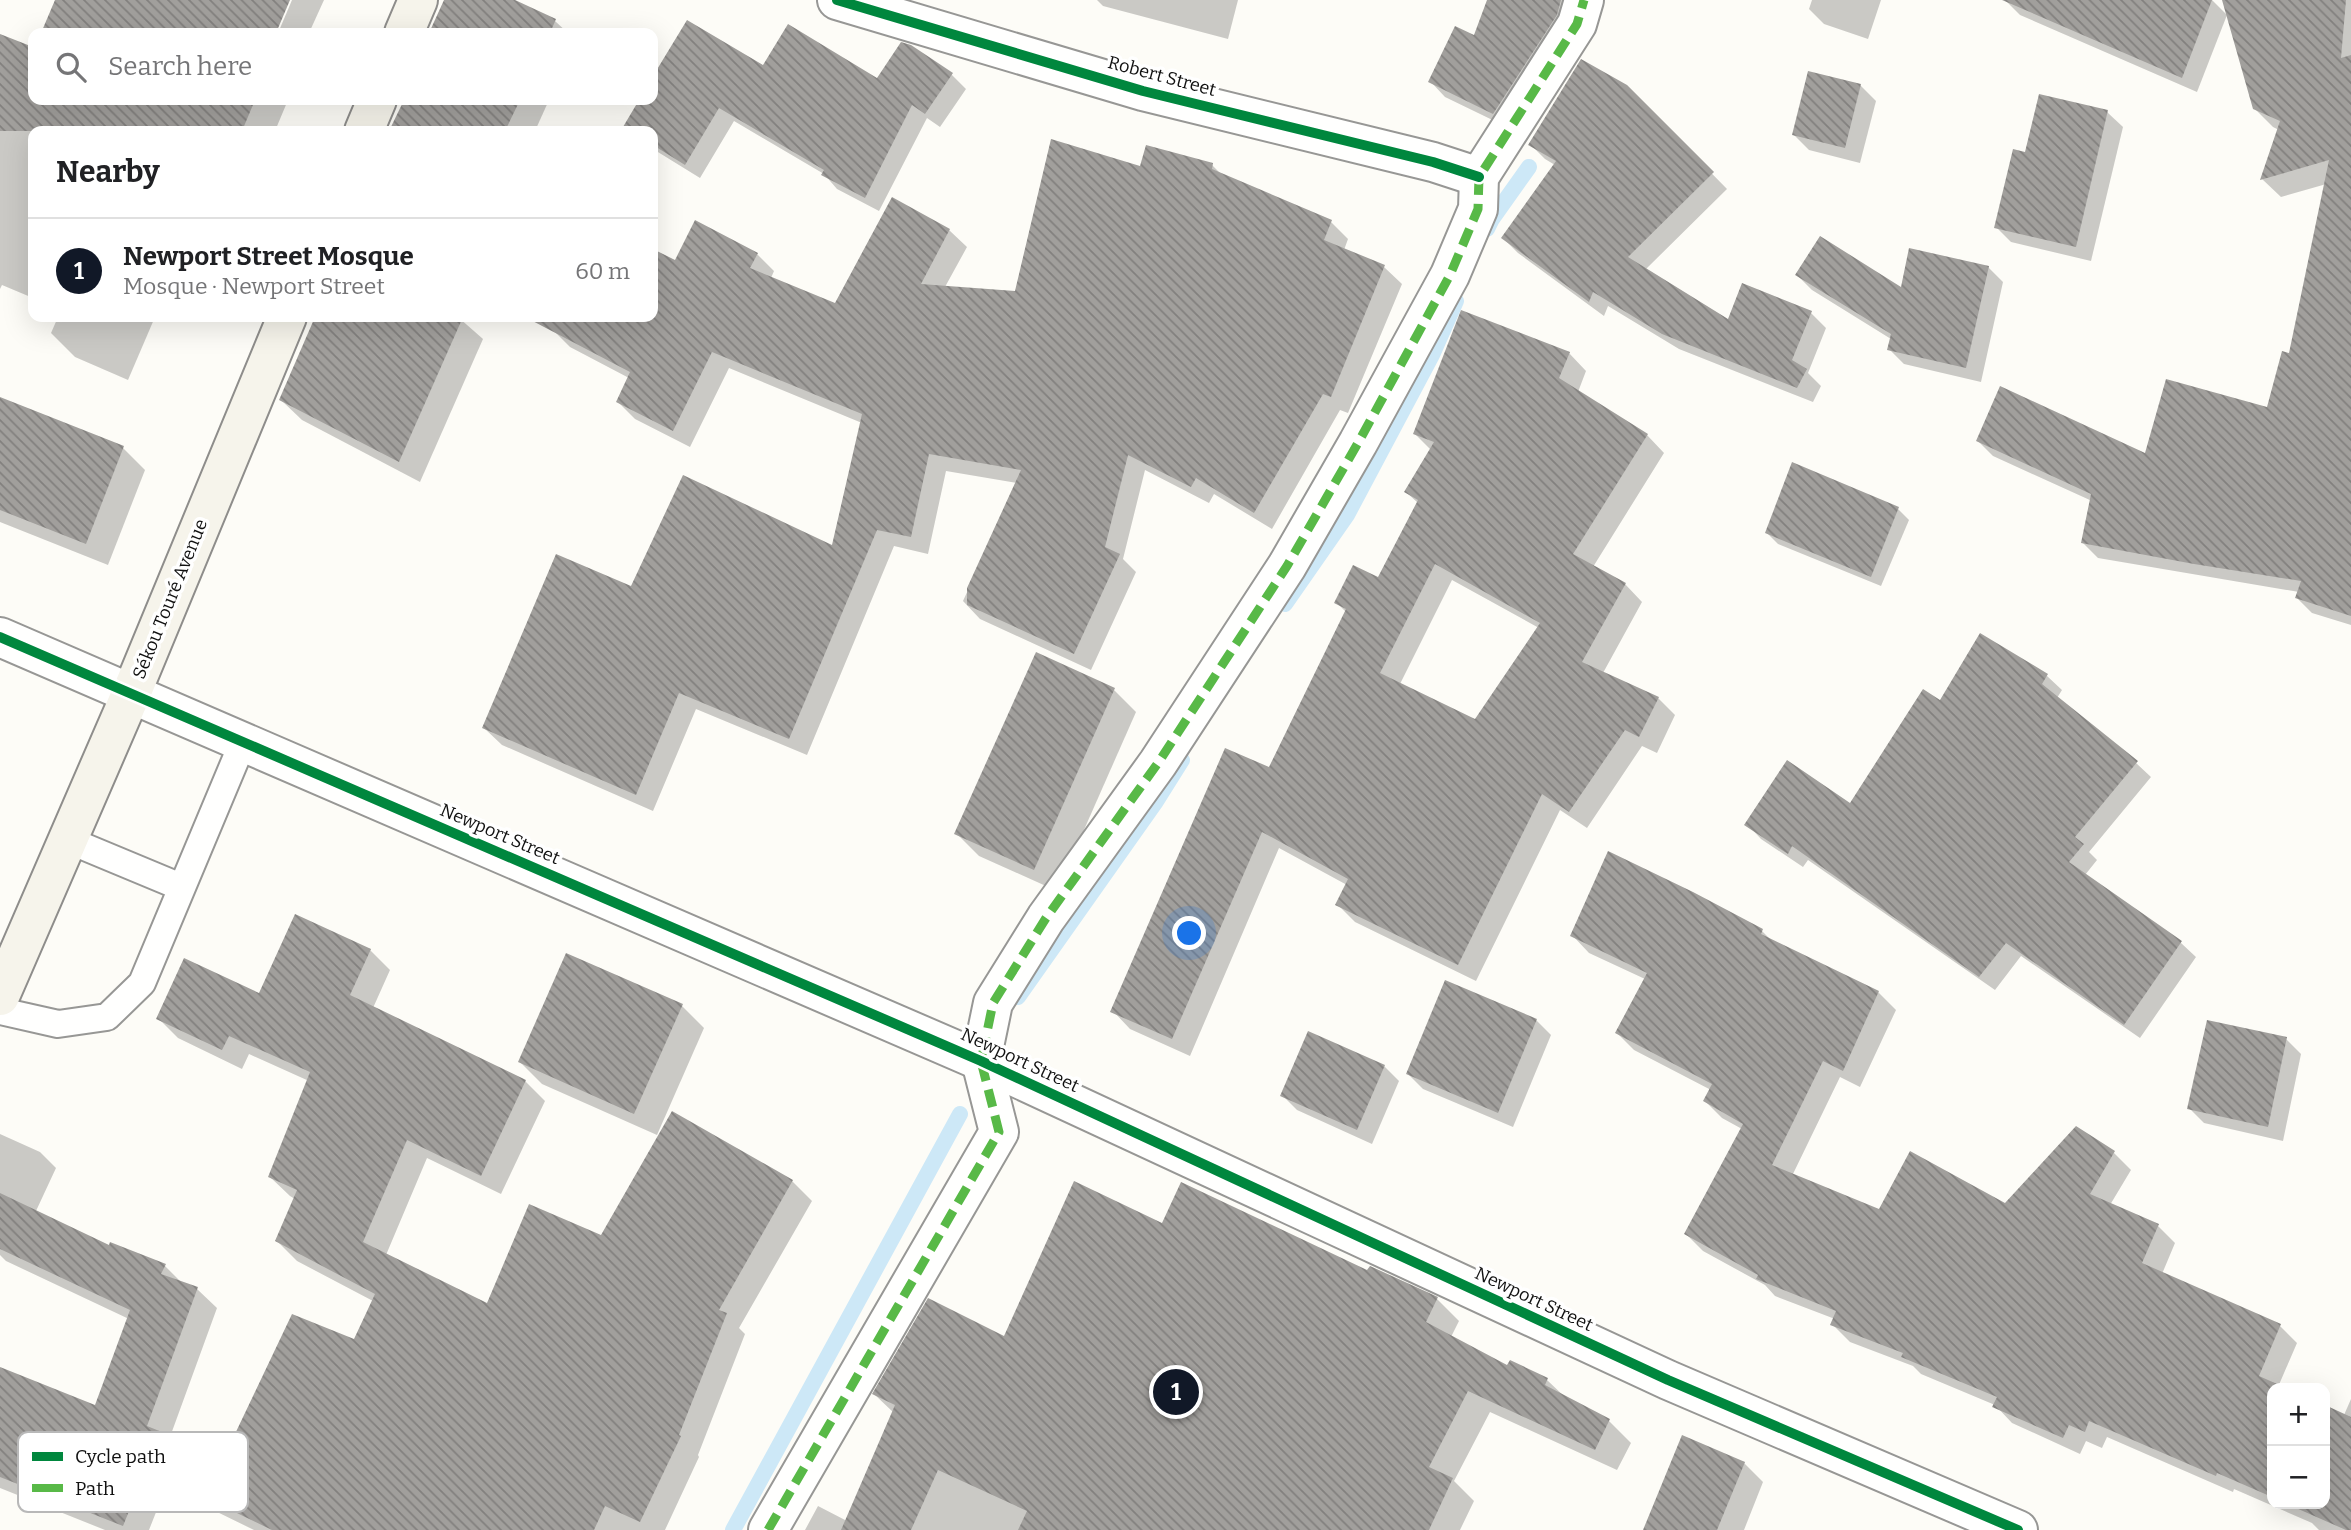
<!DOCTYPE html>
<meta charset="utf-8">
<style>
body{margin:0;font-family:Bitter,serif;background:#f2f2f2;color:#202124}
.controls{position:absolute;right:21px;bottom:21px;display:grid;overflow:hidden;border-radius:14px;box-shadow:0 7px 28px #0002}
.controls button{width:63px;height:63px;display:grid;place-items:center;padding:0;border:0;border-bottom:2px solid #e0e0e0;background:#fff;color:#202124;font:35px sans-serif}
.you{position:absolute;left:1190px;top:934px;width:24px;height:24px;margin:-18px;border:5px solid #fff;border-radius:50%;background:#1a73e8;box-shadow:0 0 0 10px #1a73e833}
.badge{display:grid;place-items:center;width:46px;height:46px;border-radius:50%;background:#111827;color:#fff;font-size:23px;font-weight:700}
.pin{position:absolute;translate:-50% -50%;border:4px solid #fff;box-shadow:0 2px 7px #0006}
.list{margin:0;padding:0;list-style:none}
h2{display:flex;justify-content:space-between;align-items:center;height:91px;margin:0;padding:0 28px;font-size:30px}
h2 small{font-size:23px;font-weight:400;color:#757577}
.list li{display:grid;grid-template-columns:46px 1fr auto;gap:21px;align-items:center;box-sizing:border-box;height:105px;padding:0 28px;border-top:2px solid #e0e0e0}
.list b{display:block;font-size:26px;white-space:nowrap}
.list p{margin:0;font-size:23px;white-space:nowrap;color:#757577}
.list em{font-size:23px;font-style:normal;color:#757577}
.icon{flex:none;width:38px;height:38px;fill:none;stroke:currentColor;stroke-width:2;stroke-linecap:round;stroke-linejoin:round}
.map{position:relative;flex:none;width:2351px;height:1530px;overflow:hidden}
.search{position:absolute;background:#fff;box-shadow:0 7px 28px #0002;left:28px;top:28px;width:630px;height:77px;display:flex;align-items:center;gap:18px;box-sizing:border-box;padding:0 24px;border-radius:14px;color:#757577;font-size:26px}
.panel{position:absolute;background:#fff;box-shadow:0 7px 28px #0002;left:28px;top:126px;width:630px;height:196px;border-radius:14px}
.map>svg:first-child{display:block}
.shadow{fill:#0003;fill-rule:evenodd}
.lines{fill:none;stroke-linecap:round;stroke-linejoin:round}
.stream{stroke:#cde8f7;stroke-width:16}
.building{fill:url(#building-back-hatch);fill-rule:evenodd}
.lane-casing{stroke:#979795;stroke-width:30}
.street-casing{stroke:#979795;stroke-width:42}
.secondary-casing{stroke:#8e8d8b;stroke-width:42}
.lane{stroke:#fffffe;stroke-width:26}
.street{stroke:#fffffe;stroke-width:38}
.secondary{stroke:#f6f4eb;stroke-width:38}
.quiet{stroke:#58b947;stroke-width:9;stroke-dasharray:18 9;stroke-linecap:butt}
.cycleway-casing{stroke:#fff;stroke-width:15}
.cycleway{stroke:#00873e;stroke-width:10}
.labels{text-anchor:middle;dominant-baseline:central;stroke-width:7;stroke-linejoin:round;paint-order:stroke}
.street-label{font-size:18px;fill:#111;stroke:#fff}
.key{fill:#fff;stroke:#b8b8b8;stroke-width:2}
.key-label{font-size:19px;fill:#111}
</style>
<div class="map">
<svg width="2351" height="1530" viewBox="0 0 2351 1530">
<defs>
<pattern id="building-back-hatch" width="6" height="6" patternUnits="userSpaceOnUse" patternTransform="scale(1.75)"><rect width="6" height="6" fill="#a19f9c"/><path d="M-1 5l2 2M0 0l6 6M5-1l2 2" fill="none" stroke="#82807e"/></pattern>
</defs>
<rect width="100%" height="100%" fill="#fdfcf7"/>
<g class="shadow">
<polygon points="57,0 288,0 274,33 43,33"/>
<polygon points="292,0 324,0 309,33 278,33"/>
<polygon points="446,0 511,0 555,21 568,33 431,33"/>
<polygon points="1097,0 1238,0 1228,39 1103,6"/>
<polygon points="1489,0 1583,0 1509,128 1445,97 1430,81 1475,38"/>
<polygon points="1812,0 1881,0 1868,39 1824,24 1809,9"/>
<polygon points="2005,0 2212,0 2227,15 2197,92 2020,15"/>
<polygon points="2276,0 2351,0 2351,177 2281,197 2262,179 2279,130 2273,127 2254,108"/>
<polygon points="687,22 764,68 878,80 951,74 966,89 940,127 927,118 879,211 837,189 824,174 734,121 700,178 653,149 653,131 630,131 625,126 641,100 653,100 653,80"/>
<polygon points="0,35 33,49 33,100 288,100 275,131 33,131 33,298 2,285 0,289"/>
<polygon points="1809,73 1861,86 1876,101 1860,163 1809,150 1794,135"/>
<polygon points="1626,86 1727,189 1645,270 1729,322 1811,313 1826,328 1808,373 1821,386 1813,402 1679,349 1608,306 1604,316 1518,253 1503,238 1555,165 1545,159 1530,144"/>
<polygon points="406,100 549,100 535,131 391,131"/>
<polygon points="2107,112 2123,127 2091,261 2011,242 1996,227 2027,155"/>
<polygon points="1212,165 1223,176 1331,222 1348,239 1344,250 1384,267 1402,284 1348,413 1340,410 1272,529 1214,494 1209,503 1145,470 1123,559 1136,572 1091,670 980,619 963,601 1017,483 946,471 928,554 894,546 807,755 696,709 653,811 502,745 484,728 631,588 833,548 862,423 729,368 690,447 635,419 618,402 629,378 570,347 553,330 560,317 653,317 653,251 676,262 757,254 774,271 771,278 835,305 949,230 967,247 945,287 1016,292 1141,168"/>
<polygon points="2351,208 2351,625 2312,613 2297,598 2299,592 2098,558 2083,543 2092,501 1993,456 1978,441 2146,456 2269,409"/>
<polygon points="1988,267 2003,282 1981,382 1904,364 1889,349 1891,339 1812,290 1797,275 1902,290"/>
<polygon points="58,317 155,317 128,380 75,357 51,333"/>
<polygon points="317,317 458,317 483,339 420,482 302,420 281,400"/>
<path d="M1569 353 1586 371 1578 392 1647 435 1664 453 1593 567 1625 584 1642 602 1603 673 1658 698 1675 715 1657 753 1642 746 1587 828 1560 810 1476 981 1355 922 1337 904 1347 885 1279 848 1190 1056 1130 1029 1113 1011 1269 770 1346 612 1336 602 1379 579 1418 503 1406 492 1431 450 1415 434ZM1452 580 1539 628 1475 722 1400 684Z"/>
<polygon points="0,399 123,448 145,470 108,565 0,522"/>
<polygon points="1898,509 1909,520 1881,586 1778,544 1767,533"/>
<polygon points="2047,676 2062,690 2057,698 2136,763 2151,777 2089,852 2097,860 2085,875 2181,943 2196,957 2140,1038 2021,956 1995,990 1808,860 1803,867 1761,839 1747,824 1851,805 1940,702"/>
<polygon points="1114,690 1136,712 1057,891 979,856 956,833"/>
<polygon points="1762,931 1772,941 1878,992 1896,1010 1860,1087 1840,1077 1792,1176 1880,1211 2006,1205 2114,1153 2131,1170 2110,1205 2158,1226 2175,1243 2162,1274 2280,1326 2297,1343 2278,1387 2282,1388 2272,1388 2272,1504 2325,1504 2325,1407 2344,1415 2351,1399 2351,1530 2319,1530 2312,1523 2234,1489 2233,1492 2107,1437 2102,1448 2086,1441 2080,1454 2012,1423 1995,1405 1921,1374 1913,1366 1850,1342 1832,1324 1835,1319 1775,1296 1765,1285 1703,1251 1686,1234 1742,1129 1722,1118 1705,1101 1711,1090 1634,1050 1617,1033 1645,979 1589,953 1572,935"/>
<polygon points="370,950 390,970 373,1008 525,1081 545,1101 501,1194 427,1158 386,1255 488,1305 602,1237 673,1113 792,1181 812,1201 739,1328 745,1334 698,1455 699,1457 665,1530 254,1530 166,1487 149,1530 105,1530 0,1488 0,1369 96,1408 129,1319 6,1261 0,1255 0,1134 40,1152 56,1168 36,1211 110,1247 165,1266 183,1284 197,1289 217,1308 170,1437 225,1459 355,1341 373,1301 297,1261 277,1241 295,1199 290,1196 270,1177 309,1081 249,1054 242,1069 178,1038 158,1018 259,996"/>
<polygon points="682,1006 704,1028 657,1135 542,1084 520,1062"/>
<polygon points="1536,1020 1551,1035 1513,1127 1423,1089 1408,1074"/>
<polygon points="2286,1039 2301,1054 2283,1141 2204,1123 2189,1108"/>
<polygon points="1384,1066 1399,1081 1372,1144 1297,1110 1282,1095"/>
<polygon points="1163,1225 1368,1272 1437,1299 1459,1321 1451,1337 1508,1368 1510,1362 1547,1380 1566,1398 1609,1421 1631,1443 1617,1470 1490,1412 1454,1481 1474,1501 1460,1530 805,1530 818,1506 847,1521 894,1413 874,1394 1004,1339"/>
<polygon points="1744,1463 1763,1482 1744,1530 1645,1530"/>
</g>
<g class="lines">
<g class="stream">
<polyline points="1487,229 1492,219 1529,167"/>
<polyline points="1285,604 1347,515 1432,355 1456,301"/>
<polyline points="1018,997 1155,803 1182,760"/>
<polyline points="733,1530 960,1114"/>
</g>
</g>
<g class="building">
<polygon points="55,0 290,0 276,33 41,33"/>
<polygon points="444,0 515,0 556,19 550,33 429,33"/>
<polygon points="1487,0 1561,0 1557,15 1493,114 1428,82 1455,26 1474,35"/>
<polygon points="2002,0 2212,0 2182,78"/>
<polygon points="2222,0 2346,0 2341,58 2351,55 2351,616 2295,598 2301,581 2194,564 2081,543 2091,494 1976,441 2000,386 2145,453 2166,379 2267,407 2282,351 2289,353 2329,160 2260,180 2280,121 2253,109"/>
<polygon points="687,20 763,65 788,24 877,78 901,42 911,45 953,73 925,114 912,105 865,198 821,175 824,170 719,108 685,165 653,145 653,131 630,131 623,127 639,100 653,100 653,76"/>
<polygon points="0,34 33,47 33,100 255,100 242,131 0,131"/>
<polygon points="1581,59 1627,85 1714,172 1628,257 1728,319 1742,283 1812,311 1792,360 1807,369 1797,388 1662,334 1593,292 1589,302 1501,238 1556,161 1528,145"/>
<polygon points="1808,71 1861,84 1845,148 1792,135"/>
<polygon points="2039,94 2108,110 2076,247 1994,228 2013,149 2025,152"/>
<polygon points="404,100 520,100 505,131 389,131"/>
<polygon points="1051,139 1140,166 1146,145 1213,163 1212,169 1332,220 1324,240 1385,265 1331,397 1323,394 1254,513 1196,478 1191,487 1128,455 1105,547 1120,554 1074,654 967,605 967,588 1021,470 929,454 911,537 877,530 789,739 679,693 636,795 482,728 556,554 631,586 683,475 832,545 862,414 712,352 673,431 616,402 630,372 525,317 653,317 653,249 675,260 695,220 758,253 750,268 835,303 892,197 950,229 921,284 1015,291"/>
<polygon points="1820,236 1901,287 1909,248 1989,266 1966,368 1887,350 1891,334 1795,275"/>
<path d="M1461 310 1570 352 1559 378 1648 434 1573 554 1626 583 1582 662 1659 697 1639 737 1625 730 1569 812 1542 794 1458 965 1335 905 1348 879 1262 832 1172 1039 1110 1012 1225 748 1269 767 1346 609 1334 603 1353 565 1378 577 1418 500 1404 492 1434 442 1413 434ZM1435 564 1540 623 1475 719 1380 673Z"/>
<polygon points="315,317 463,317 399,462 279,400"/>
<polygon points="0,397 124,446 86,544 0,510"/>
<polygon points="1792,462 1899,507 1871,577 1765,533"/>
<polygon points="1980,633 2048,674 2042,684 2138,761 2075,837 2084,844 2069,862 2182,941 2124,1025 2006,943 1979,977 1792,846 1788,854 1744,825 1787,760 1850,803 1923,689 1940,700"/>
<polygon points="1036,652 1115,688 1034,870 954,834"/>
<polygon points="1608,851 1693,892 1763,929 1761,934 1879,991 1843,1071 1823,1061 1772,1165 1879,1209 1910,1151 2005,1203 2076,1126 2115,1151 2090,1194 2159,1224 2142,1263 2281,1324 2259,1376 2286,1388 2272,1388 2272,1497 2217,1473 2216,1476 2089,1421 2085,1432 2069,1425 2063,1438 1992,1407 1997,1397 1901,1357 1903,1353 1830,1325 1836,1311 1756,1279 1758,1275 1684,1234 1743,1124 1703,1101 1712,1084 1615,1033 1647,973 1570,936"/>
<polygon points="295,914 371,949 350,995 526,1080 481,1176 407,1140 363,1242 487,1303 529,1204 601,1235 672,1111 793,1180 719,1310 727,1313 679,1435 681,1436 640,1522 605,1506 594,1530 272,1530 146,1469 123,1526 0,1477 0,1367 95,1405 130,1310 0,1249 0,1193 109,1245 110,1242 166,1264 161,1274 198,1287 147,1426 224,1457 292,1314 354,1339 375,1294 275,1241 297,1190 268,1177 310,1072 229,1036 222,1050 156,1019 184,958 259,993"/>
<polygon points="566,953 683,1004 634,1114 518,1062"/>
<polygon points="1445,980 1537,1019 1498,1113 1406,1074"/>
<polygon points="2207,1020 2287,1037 2268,1127 2187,1109"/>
<polygon points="1308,1031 1385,1065 1357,1130 1280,1096"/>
<polygon points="1074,1181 1162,1223 1181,1182 1367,1270 1370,1266 1438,1297 1426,1322 1507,1365 1510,1360 1548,1378 1545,1385 1610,1419 1595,1450 1468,1391 1429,1467 1453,1478 1429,1530 1018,1530 1027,1511 938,1470 911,1530 841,1530 895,1405 872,1394 928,1298 1004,1336"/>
<polygon points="2325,1405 2351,1417 2351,1530 2346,1530 2287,1504 2325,1504"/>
<polygon points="1682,1435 1745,1462 1717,1530 1643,1530"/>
</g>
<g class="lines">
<g class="lane-casing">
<g id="lane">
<polyline points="68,840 181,887"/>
<polyline points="0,1011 58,1024 107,1017 142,983 243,742"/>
</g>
</g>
<g class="street-casing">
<g id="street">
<polyline points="837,0 1143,91 1433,162 1479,177"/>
<polyline points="0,637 981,1061 1668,1380 2018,1530"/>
<polyline points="768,1530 999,1132 981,1061 993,1003 1046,918 1158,763 1287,566 1358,443 1450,275 1478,209 1479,177 1577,24 1584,0"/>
</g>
</g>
<g class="secondary-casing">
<g id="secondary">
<polyline points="404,33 418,0"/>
<polyline points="364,131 377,100"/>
<polyline points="0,996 131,694 287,317"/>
</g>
</g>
<use href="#lane" class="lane"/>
<use href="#street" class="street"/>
<use href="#secondary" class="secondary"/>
<polyline class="quiet" points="768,1530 999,1132 981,1061 993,1003 1046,918 1158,763 1287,566 1358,443 1450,275 1478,209 1479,177 1577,24 1584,0"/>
<g class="cycleway-casing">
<g id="cycleway">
<polyline points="837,0 1143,91 1433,162 1479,177"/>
<polyline points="0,637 981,1061 1668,1380 2018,1530"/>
</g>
</g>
<use href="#cycleway" class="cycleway"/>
</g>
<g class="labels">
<g class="street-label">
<text transform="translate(1162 76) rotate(15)">Robert Street</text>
<text transform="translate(170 599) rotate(-68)">Sékou Touré Avenue</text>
<text transform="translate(500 834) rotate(23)">Newport Street</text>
<text transform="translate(1020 1060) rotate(25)">Newport Street</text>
<text transform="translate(1534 1299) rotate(25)">Newport Street</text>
</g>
</g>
<rect x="18" y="1432" width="230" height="80" rx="10" class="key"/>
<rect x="32" y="1452" width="31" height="9" fill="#00873e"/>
<rect x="32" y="1484" width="31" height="8" fill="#58b947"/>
<g class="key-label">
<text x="75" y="1463">Cycle path</text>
<text x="75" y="1495">Path</text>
</g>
</svg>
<div class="controls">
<button>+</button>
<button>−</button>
</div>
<div class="you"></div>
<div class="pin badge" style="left:1176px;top:1392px">1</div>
<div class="search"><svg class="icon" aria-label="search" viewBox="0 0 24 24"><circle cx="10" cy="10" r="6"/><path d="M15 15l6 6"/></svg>Search here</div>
<section class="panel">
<h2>Nearby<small></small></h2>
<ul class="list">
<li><span class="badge">1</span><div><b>Newport Street Mosque</b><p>Mosque · Newport Street</p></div><em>60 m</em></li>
</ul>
</section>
</div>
